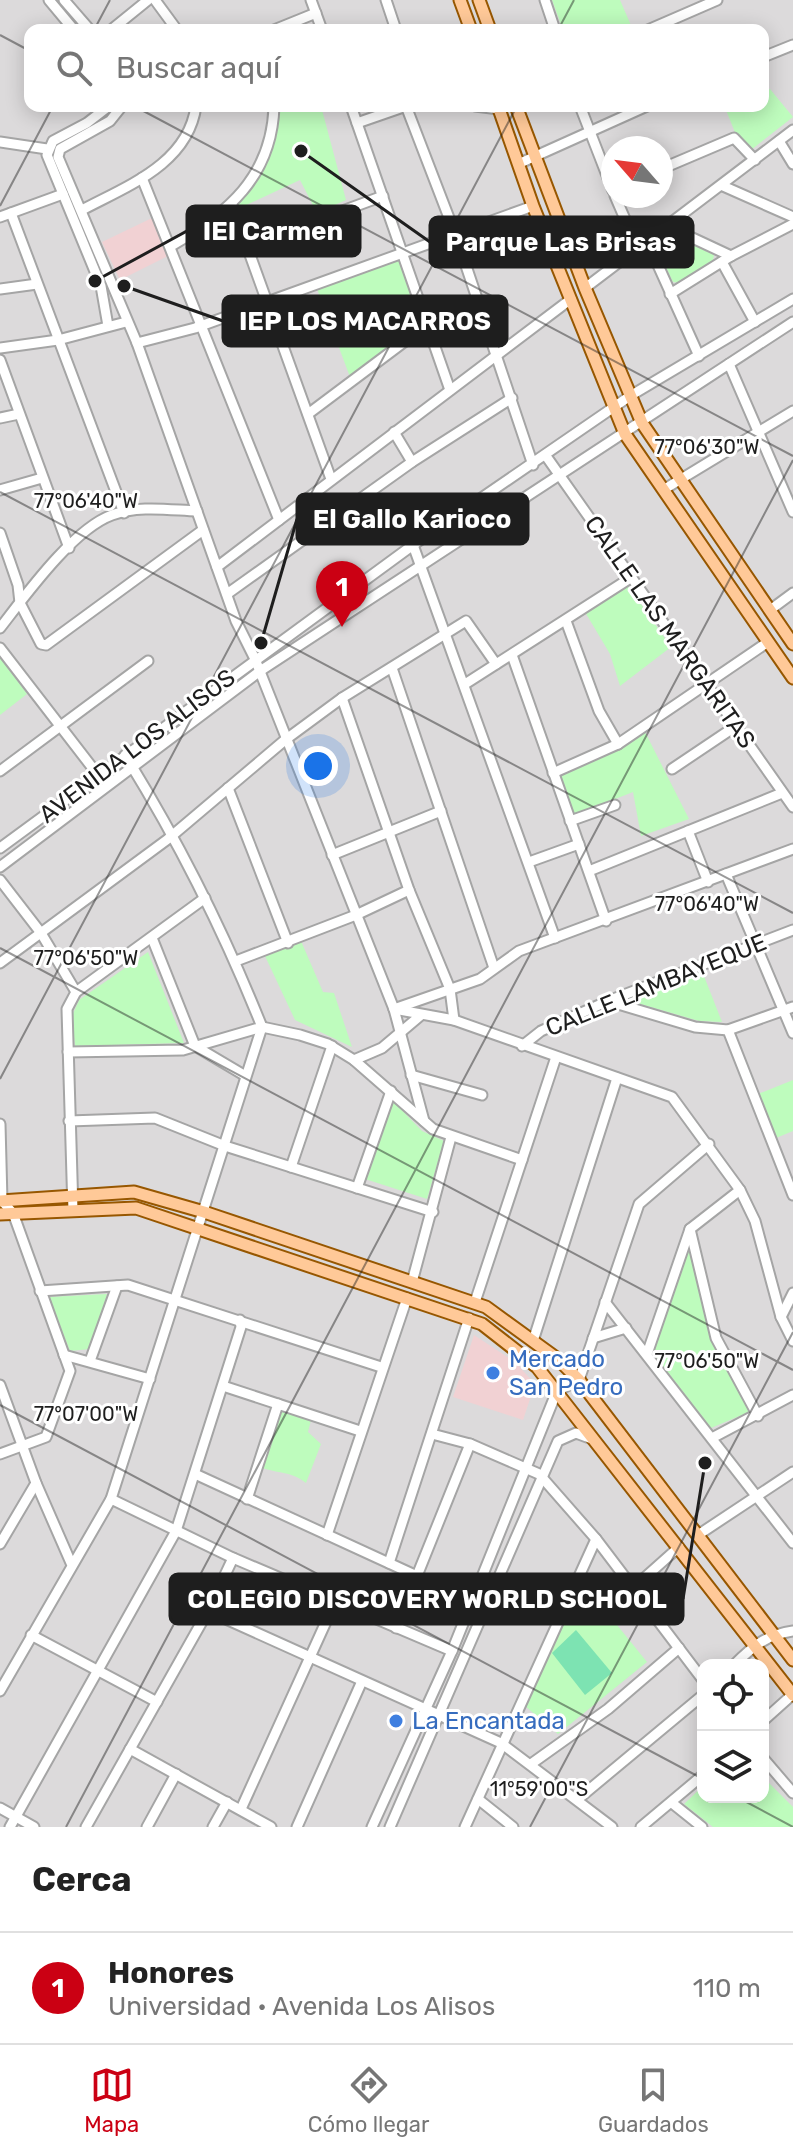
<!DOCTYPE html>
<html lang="es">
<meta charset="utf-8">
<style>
body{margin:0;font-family:Rubik,sans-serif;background:#f6f6f6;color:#222}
.controls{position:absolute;right:24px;bottom:24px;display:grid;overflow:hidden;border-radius:16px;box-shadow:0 4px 20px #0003}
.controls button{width:72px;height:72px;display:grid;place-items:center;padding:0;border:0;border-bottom:2px solid #e0e0e0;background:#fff;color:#222;font:40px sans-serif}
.compass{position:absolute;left:601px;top:136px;width:72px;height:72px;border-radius:50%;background:#fff;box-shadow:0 4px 20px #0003;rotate:298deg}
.you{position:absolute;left:318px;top:766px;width:28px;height:28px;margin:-20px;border:6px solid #fff;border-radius:50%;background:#1a73e8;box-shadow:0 0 0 12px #1a73e833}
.badge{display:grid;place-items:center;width:52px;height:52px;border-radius:50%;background:#cb0013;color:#fff;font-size:26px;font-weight:700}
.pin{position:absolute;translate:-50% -66px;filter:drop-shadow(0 2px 4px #0008)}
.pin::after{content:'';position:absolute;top:42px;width:28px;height:24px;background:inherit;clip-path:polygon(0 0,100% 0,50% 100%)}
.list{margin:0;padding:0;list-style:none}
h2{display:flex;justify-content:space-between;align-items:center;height:104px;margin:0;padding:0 32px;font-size:34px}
h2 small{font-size:26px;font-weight:400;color:#767676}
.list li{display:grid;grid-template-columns:52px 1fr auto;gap:24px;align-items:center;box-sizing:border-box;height:112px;padding:0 32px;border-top:2px solid #e0e0e0}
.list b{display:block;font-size:30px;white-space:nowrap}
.list p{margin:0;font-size:26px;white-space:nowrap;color:#767676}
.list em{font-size:26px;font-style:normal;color:#767676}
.icon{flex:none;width:44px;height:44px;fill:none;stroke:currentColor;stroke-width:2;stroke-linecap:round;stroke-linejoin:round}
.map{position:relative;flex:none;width:793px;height:1827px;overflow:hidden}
.search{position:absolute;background:#fff;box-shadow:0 4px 20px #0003;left:24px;right:24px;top:24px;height:88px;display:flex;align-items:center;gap:20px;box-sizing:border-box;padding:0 28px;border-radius:16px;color:#767676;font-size:30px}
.sheet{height:216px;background:#fff}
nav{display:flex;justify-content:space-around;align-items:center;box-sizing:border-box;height:112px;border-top:2px solid #e0e0e0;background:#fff;font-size:22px;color:#767676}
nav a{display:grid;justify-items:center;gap:4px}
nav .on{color:#cb0013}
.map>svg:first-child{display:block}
.residential{fill:#dcdadb;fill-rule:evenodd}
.commercial{fill:#f1d1d3}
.park{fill:#befcbd}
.pitch{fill:#7de3b2}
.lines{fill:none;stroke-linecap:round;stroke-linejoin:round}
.minor-casing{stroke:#a5a5a5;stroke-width:13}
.major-casing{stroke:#975700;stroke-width:15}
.minor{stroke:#fff;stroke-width:9}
.major{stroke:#ffc998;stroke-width:11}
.ticks{fill:none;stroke:#1e1e1e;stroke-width:2;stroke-opacity:0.45}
.shop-dot{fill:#3f7fe0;stroke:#fff;stroke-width:3}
.labels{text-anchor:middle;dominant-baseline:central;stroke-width:6;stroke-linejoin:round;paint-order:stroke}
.street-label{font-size:24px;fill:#1e1e1e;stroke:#fff}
.shop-label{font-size:24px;fill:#366cbe;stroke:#fff;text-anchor:start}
.ticks-label{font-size:20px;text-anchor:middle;fill:#1e1e1e;stroke:#fff;stroke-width:6;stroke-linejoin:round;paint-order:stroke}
.leader{fill:none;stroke:#1e1e1e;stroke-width:3}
.callout-dot{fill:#1e1e1e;stroke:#fff;stroke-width:3}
.callout{fill:#1e1e1e;stroke:#1e1e1e;stroke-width:3}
.callout-label{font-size:26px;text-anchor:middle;font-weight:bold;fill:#fff}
</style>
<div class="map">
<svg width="793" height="1827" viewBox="0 0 793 1827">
<rect width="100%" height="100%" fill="#efeae3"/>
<path class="residential" d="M0 0H793V1827H0ZM30 30H763V106H30ZM613 148H661V196H613ZM703 1665H763V1797H703Z"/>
<g class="commercial">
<polygon points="152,218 168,256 120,280 102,242"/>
<polygon points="474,1335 515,1362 535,1384 523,1420 453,1397"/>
</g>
<g class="park">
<polygon points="552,0 620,0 633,30 563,30"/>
<polygon points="770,89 793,117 751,150 736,135 726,110 735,106 763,106 763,92"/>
<polygon points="277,106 321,106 346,200 317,213 300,180 242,207 238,204 264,164"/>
<polygon points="670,234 714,255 712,264 680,283 673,282 656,246"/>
<polygon points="403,259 424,323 350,377 317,289"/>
<polygon points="627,584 671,647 620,686 610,654 585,612"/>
<polygon points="0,657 27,694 0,715"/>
<polygon points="645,732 689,819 641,836 633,792 572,816 557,776"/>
<polygon points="301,941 323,992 334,993 352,1047 295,1020 265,956"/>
<polygon points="148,952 184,1043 75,1046 72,1016 79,1000"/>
<polygon points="702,971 722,1022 699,1021 623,999"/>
<polygon points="793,1080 793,1131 776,1138 758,1094"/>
<polygon points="391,1099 422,1131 444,1141 427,1199 365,1179"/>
<polygon points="690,1229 712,1340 749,1412 711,1428 653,1353"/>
<polygon points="107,1294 90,1349 70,1351 49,1297"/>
<path d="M280 1410 311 1420 308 1432 321 1444 306 1483C292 1471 278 1474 260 1467Z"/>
<polygon points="583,1583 647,1662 558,1734 525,1706"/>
<polygon points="763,1777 793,1807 793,1827 713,1827 684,1804 703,1786 703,1797 763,1797"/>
</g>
<polygon class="pitch" points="576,1630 612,1673 585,1695 552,1653"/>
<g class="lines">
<g class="minor-casing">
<g id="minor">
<polyline points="49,0 74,30"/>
<polyline points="64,0 90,30"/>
<polyline points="155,0 177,30"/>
<polyline points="311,0 322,30"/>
<polyline points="386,0 396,30"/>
<polyline points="545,0 555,30"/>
<polyline points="111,30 148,0"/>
<polyline points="274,30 316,13"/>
<polyline points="648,30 717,0"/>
<polyline points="763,57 793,45"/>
<polyline points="122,106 110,121 60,149 58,157 137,343 236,621 255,659 394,1009 424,1121"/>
<polyline points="351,106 450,390"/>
<polyline points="406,106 456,236 533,465"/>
<polyline points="475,106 499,109"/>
<polyline points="580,106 613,191"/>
<polyline points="357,123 406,106"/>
<polyline points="779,141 793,164"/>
<polyline points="0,142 47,149"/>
<polyline points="518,164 647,106"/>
<polyline points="661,169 734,138 755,160"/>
<polyline points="142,178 279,520"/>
<polyline points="723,186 793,217"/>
<polyline points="615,196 638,249"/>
<polyline points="232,205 331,479"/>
<path d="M82 210C127 186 188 164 196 106"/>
<polyline points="11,213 124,513"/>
<polyline points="0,217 63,194"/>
<polyline points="669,227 731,256"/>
<polyline points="648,243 699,356"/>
<path d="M171 246C227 214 272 177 274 106"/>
<polyline points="247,246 383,196"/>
<polyline points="722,262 755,322"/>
<polyline points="585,288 793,130"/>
<polyline points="0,289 37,284"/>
<polyline points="670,294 731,256 793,224"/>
<polyline points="108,326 101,286 47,155 53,141 87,123 109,106"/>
<polyline points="137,343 195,328 533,206"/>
<polyline points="0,348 58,340 126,322"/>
<polyline points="0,360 69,548"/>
<polyline points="729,364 793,512"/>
<polyline points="308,414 428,324"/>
<polyline points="0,418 19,414"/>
<polyline points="394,432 412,462"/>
<polyline points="546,456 793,807"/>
<polyline points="0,490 42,478"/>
<polyline points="663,490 793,411"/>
<polyline points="0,533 18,585 20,603 41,644 46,645 203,530"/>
<polyline points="413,545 555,938"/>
<polyline points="217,567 571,299"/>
<polyline points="227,594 412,462 512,398"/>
<polyline points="770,610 793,593"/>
<polyline points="566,621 599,711 618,744"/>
<path d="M0 628C25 596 73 529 112 515 139 505 169 510 197 511"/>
<polyline points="0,648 98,775"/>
<polyline points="512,655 606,921"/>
<polyline points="392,668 494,968"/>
<polyline points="465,684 632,577"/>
<polyline points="342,698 409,890 450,989 454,1020"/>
<polyline points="672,769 736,726"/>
<polyline points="0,771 148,661"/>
<polyline points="553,773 618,744 768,642"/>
<polyline points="228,788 288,943"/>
<polyline points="570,821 615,805"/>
<polyline points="688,831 708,882"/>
<polyline points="0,848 413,545 630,396 793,299"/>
<polyline points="332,855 441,811"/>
<polyline points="529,862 579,844"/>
<polyline points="0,867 260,671 793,322"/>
<polyline points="589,871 782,793"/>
<polyline points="726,874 793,1033"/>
<polyline points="0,880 41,933 76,992 67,1009 73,1211"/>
<polyline points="152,938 195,1046 244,1075"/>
<polyline points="236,961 356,915 409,890"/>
<polyline points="0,963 168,839 285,740 342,698 466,621 496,664"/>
<polyline points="76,992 205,898"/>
<polyline points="608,1001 695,1027 728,1030 793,1007"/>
<polyline points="394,1009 454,1020 672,1097 740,1190 755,1221 781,1317 793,1341"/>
<polyline points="394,1009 480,979 519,951 793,849"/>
<polyline points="728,1030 793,1195"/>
<polyline points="522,1046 541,1031 608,1001 793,930"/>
<polyline points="68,1052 183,1050 262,1027 300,1035 328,1044 354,1060 433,1129 522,1160"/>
<polyline points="354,1060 382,1048 421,1015"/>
<polyline points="411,1075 482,1095"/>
<polyline points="69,1121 155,1118 225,1146 433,1212"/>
<polyline points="0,1124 2,1201 13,1213 70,1371 46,1437 0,1454"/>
<polyline points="291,1167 332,1046"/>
<polyline points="357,1188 391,1091"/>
<polyline points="690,1229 716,1338 758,1416"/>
<polyline points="412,1282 451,1137"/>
<polyline points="40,1291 128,1285 381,1367"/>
<polyline points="475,1302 556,1057"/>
<polyline points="605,1302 793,1543"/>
<polyline points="781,1317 793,1293"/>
<polyline points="593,1338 626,1328"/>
<polyline points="533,1341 617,1078"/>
<polyline points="647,1354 690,1229 740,1190"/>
<polyline points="64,1355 150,1379"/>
<polyline points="90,1361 117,1286"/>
<polyline points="0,1385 36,1483 71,1563"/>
<polyline points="223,1386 360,1431"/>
<polyline points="432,1434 470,1444 539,1474 596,1539 703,1680"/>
<polyline points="712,1438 793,1395"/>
<polyline points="195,1474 417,1576"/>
<polyline points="111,1499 233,1558 452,1651"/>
<polyline points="247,1499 278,1404"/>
<polyline points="327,1535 407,1298"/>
<polyline points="698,1535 793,1472"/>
<polyline points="0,1544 36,1483"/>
<polyline points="389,1563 469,1318"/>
<polyline points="633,1588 679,1547"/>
<polyline points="208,1611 501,1743 612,1827"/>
<polyline points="396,1628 470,1444"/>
<polyline points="31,1635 157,1702"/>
<path d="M734 1665C753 1646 766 1635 793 1631"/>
<path d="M0 1691 111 1499 262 1027C224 932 179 842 125 755"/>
<polyline points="763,1721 793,1694"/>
<polyline points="130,1749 271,1827"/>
<polyline points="763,1758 793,1793"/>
<polyline points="531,1764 608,1709 679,1648"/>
<polyline points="478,1799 513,1827"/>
<polyline points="578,1799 703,1695"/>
<polyline points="672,1803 702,1827"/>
<polyline points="0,1808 34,1827"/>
<polyline points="241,1809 335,1602"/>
<polyline points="10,1827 176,1531 241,1327 240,1320"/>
<polyline points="86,1827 208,1611 233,1558"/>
<polyline points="147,1827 176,1774"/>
<polyline points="213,1827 227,1802"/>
<polyline points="297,1827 362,1681"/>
<polyline points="372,1827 452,1651 557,1391 579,1380 639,1204 709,1144"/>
<polyline points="390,1827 558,1441 576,1433 592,1439"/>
<polyline points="465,1827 596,1539"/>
<polyline points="641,1827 703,1775"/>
</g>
</g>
<g class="major-casing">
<g id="major">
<polyline points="460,0 471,30"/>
<polyline points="479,0 490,30"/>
<polyline points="498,106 533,206 625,434 793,678"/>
<polyline points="516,106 585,288 642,423 793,644"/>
<polyline points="0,1201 134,1192 204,1212 486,1307 559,1360 579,1380 793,1660"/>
<polyline points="0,1214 136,1208 482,1324 537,1367 793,1695"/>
</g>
</g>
<use href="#minor" class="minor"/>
<use href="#major" class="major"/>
</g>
<path class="ticks" d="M94 30 110 0M558 30 574 0M0 35 30 51M134 106 793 456M0 206 53 106M0 492 793 913M0 948 793 1370M0 1079 517 106M0 1405 703 1779M737 1797 793 1827M66 1827 793 460M530 1827 793 1332"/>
<g class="shop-dot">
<circle cx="493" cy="1373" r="8"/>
<circle cx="396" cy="1721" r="8"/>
</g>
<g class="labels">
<g class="street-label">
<text transform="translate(670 632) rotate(55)">CALLE LAS MARGARITAS</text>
<text transform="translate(137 746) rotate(-37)">AVENIDA LOS ALISOS</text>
<text transform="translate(656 985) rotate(-22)">CALLE LAMBAYEQUE</text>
</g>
<g class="shop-label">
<text x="509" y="1359">Mercado<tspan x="509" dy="28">San Pedro</tspan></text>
<text x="412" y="1721">La Encantada</text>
</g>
</g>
<g class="ticks-label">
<text x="707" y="454">77°06'30"W</text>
<text x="86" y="508">77°06'40"W</text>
<text x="707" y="911">77°06'40"W</text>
<text x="86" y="965">77°06'50"W</text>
<text x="707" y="1368">77°06'50"W</text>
<text x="86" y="1421">77°07'00"W</text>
<text x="539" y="1796">11°59'00"S</text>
</g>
<path class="leader" d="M95 281L187 231M301 151L430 242M124 286L223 321M261 643L297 519M705 1463L683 1599"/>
<g class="callout-dot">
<circle cx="95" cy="281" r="8"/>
<circle cx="301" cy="151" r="8"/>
<circle cx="124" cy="286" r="8"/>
<circle cx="261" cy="643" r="8"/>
<circle cx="705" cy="1463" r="8"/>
</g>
<g class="callout">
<rect x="187" y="206" width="173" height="50" rx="8"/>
<rect x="430" y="217" width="263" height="50" rx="8"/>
<rect x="223" y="296" width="284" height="50" rx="8"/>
<rect x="297" y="494" width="231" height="50" rx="8"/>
<rect x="170" y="1574" width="513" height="50" rx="8"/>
</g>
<g class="callout-label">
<text x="273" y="240">IEI Carmen</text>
<text x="561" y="251">Parque Las Brisas</text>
<text x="365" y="330">IEP LOS MACARROS</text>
<text x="412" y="528">El Gallo Karioco</text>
<text x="427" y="1608">COLEGIO DISCOVERY WORLD SCHOOL</text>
</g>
</svg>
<div class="controls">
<button><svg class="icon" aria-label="locate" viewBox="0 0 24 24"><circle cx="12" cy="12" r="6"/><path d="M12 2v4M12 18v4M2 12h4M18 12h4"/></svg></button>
<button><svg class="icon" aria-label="layers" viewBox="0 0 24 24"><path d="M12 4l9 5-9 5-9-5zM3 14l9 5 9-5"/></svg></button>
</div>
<svg class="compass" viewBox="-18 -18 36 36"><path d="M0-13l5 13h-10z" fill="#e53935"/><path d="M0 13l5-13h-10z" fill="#767676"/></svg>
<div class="you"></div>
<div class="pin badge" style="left:342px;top:627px">1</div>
<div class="search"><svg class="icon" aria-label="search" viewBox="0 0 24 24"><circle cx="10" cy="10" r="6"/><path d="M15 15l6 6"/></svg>Buscar aquí</div>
</div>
<section class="sheet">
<h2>Cerca<small></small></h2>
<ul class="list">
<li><span class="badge">1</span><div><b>Honores</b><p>Universidad · Avenida Los Alisos</p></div><em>110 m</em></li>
</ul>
</section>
<nav>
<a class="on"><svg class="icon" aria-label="map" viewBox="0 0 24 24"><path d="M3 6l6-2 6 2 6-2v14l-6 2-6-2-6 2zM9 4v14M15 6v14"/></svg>Mapa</a>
<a><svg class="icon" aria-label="directions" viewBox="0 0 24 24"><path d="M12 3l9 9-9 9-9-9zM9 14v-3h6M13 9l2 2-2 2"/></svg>Cómo llegar</a>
<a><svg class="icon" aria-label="saved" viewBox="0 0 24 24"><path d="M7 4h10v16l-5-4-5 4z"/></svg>Guardados</a>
</nav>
